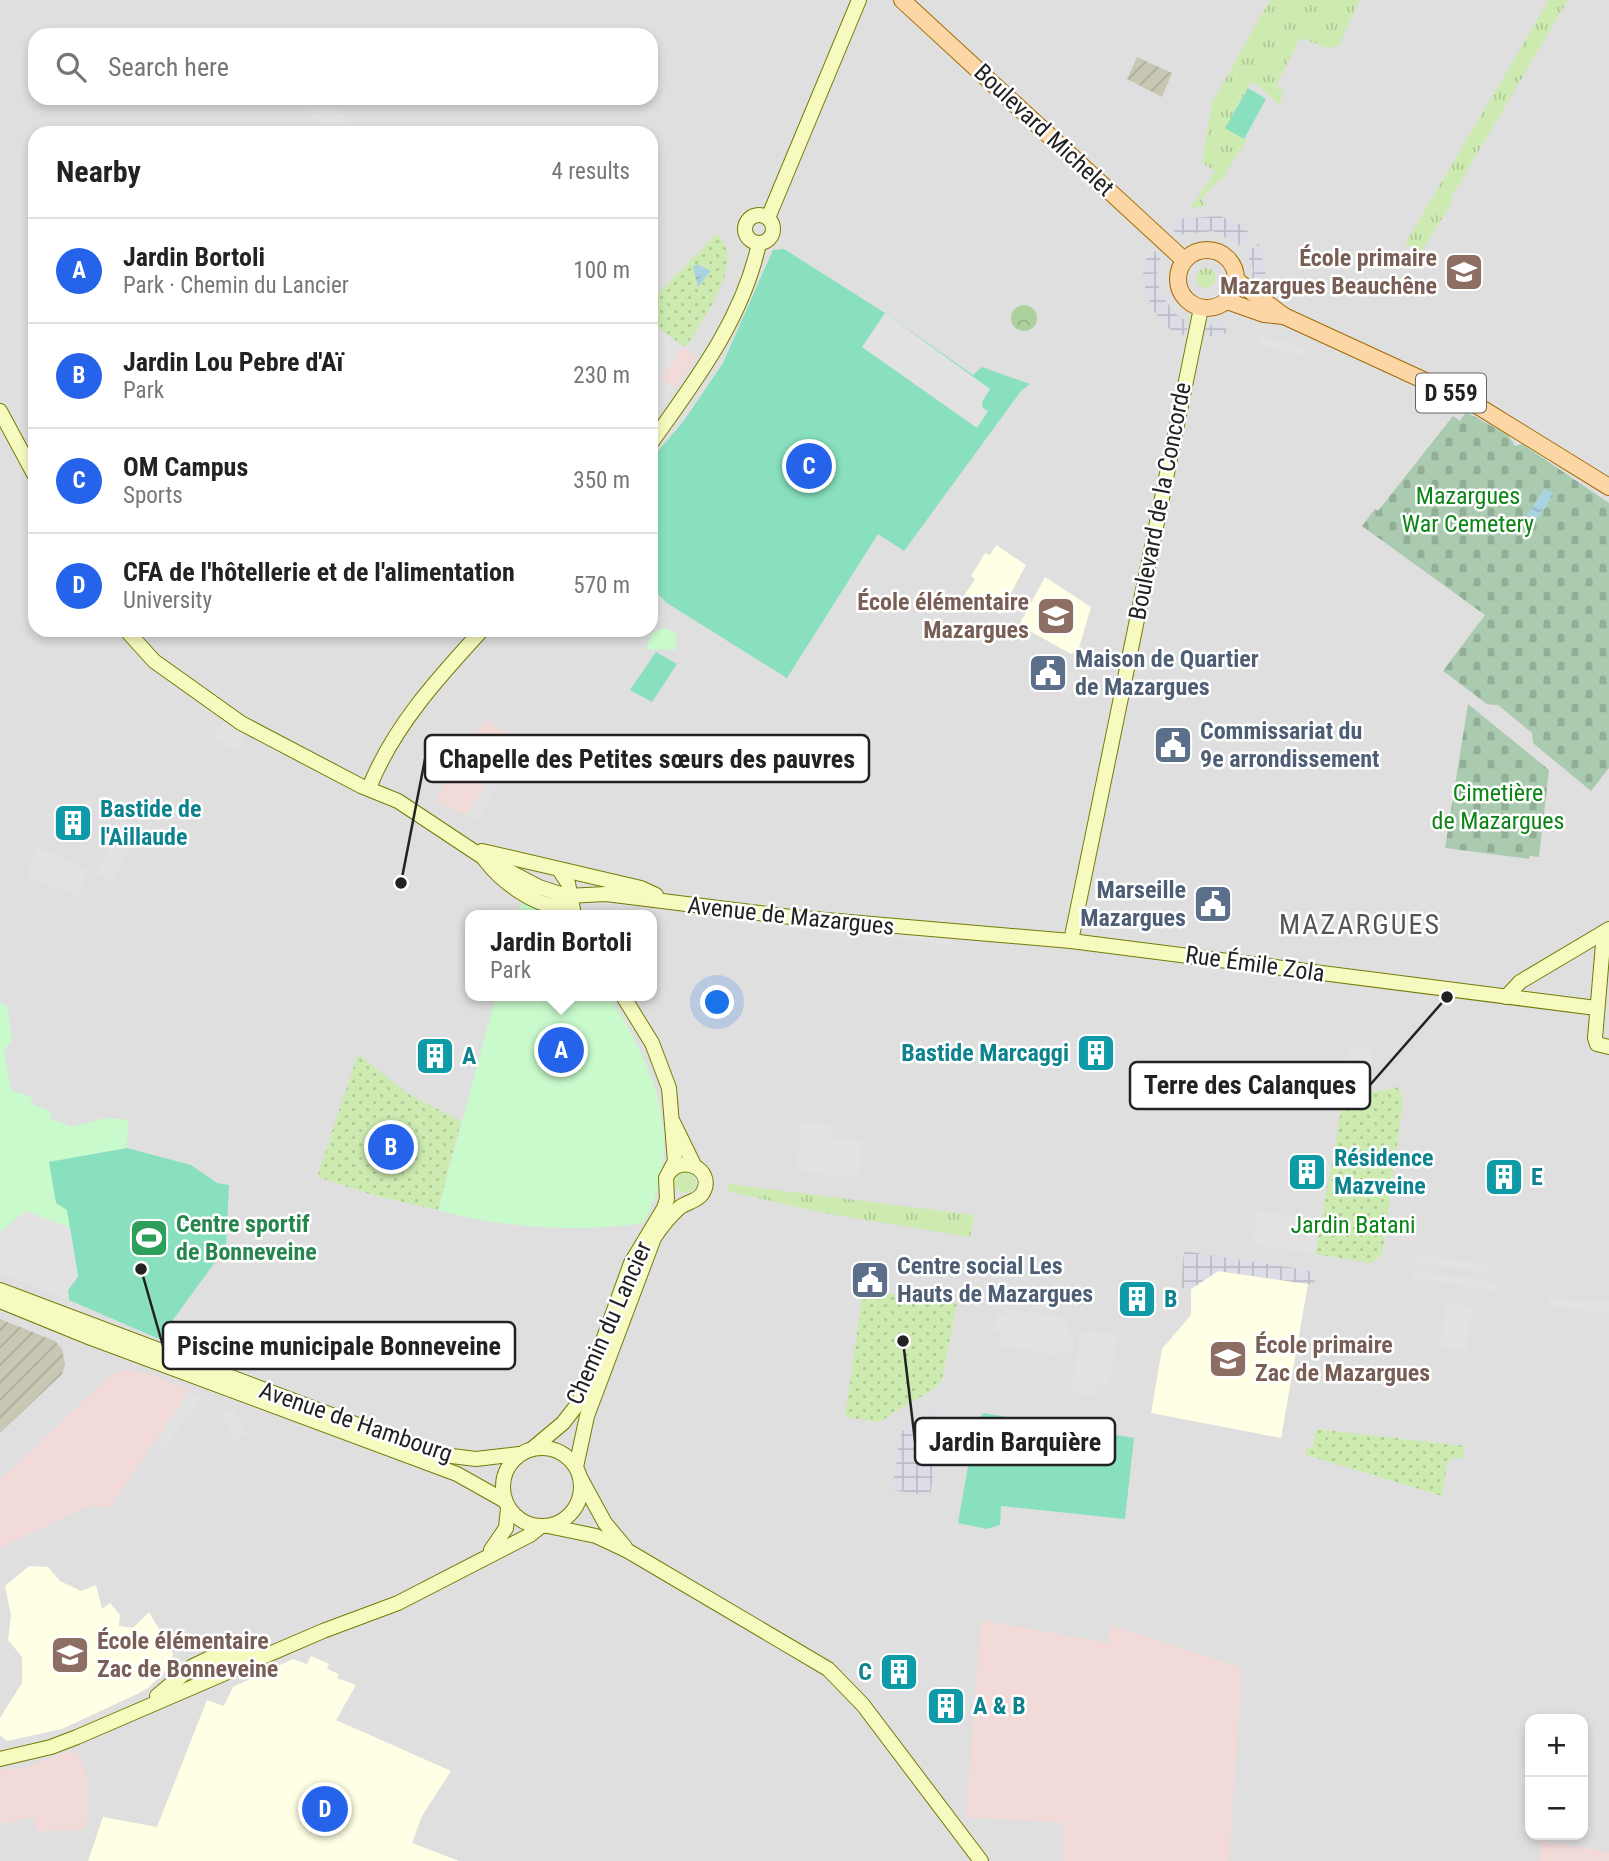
<!DOCTYPE html>
<meta charset="utf-8">
<style>
body{margin:0;font-family:"Roboto Condensed",sans-serif;background:#f6f6f6;color:#222}
.controls{position:absolute;right:21px;bottom:21px;display:grid;overflow:hidden;border-radius:14px;box-shadow:0 4px 10px #0003}
.controls button{width:63px;height:63px;display:grid;place-items:center;padding:0;border:0;border-bottom:2px solid #e0e0e0;background:#fff;color:#222;font:35px sans-serif}
.you{position:absolute;left:718px;top:1003px;width:24px;height:24px;margin:-18px;border:5px solid #fff;border-radius:50%;background:#1a73e8;box-shadow:0 0 0 10px #1a73e833}
.badge{display:grid;place-items:center;width:46px;height:46px;border-radius:50%;background:#2563eb;color:#fff;font-size:23px;font-weight:700}
.pin{position:absolute;translate:-50% -50%;border:4px solid #fff;box-shadow:0 2px 7px #0006}
.popup{position:absolute;left:465px;top:910px;width:192px;height:91px;box-sizing:border-box;display:grid;place-content:center;border-radius:14px;background:#fff;filter:drop-shadow(0 2px 5px #0005);font-size:23px;white-space:nowrap;color:#767676}
.popup b{font-size:26px;color:#222}
.popup::after{content:'';position:absolute;left:50%;top:100%;margin-left:-14px;border:14px solid transparent;border-top-color:#fff}
.list{margin:0;padding:0;list-style:none}
h2{display:flex;justify-content:space-between;align-items:center;height:91px;margin:0;padding:0 28px;font-size:30px}
h2 small{font-size:23px;font-weight:400;color:#767676}
.list li{display:grid;grid-template-columns:46px 1fr auto;gap:21px;align-items:center;box-sizing:border-box;height:105px;padding:0 28px;border-top:2px solid #e0e0e0}
.list b{display:block;font-size:26px;white-space:nowrap}
.list p{margin:0;font-size:23px;white-space:nowrap;color:#767676}
.list em{font-size:23px;font-style:normal;color:#767676}
.icon{flex:none;width:38px;height:38px;fill:none;stroke:currentColor;stroke-width:2;stroke-linecap:round;stroke-linejoin:round}
.map{position:relative;flex:none;width:1609px;height:1861px;overflow:hidden}
.search{position:absolute;background:#fff;box-shadow:0 4px 10px #0003;left:28px;top:28px;width:630px;height:77px;display:flex;align-items:center;gap:18px;box-sizing:border-box;padding:0 24px;border-radius:21px;color:#767676;font-size:26px}
.panel{position:absolute;background:#fff;box-shadow:0 4px 10px #0003;left:28px;top:126px;width:630px;height:511px;border-radius:21px}
.map>svg:first-child{display:block}
.residential{fill:#e0dfdf;fill-rule:evenodd}
.commercial{fill:#f2dad9}
.education{fill:#ffffe5}
.construction{fill:url(#construction-furrows)}
.grass{fill:url(#grass-tufts)}
.forest{fill:url(#forest-crowns)}
.cemetery{fill:url(#cemetery-stones)}
.park{fill:#c8facc}
.garden{fill:url(#garden-dots)}
.pitch{fill:#88e0be}
.parking{fill:#e2e2e2}
.plaza{fill:url(#plaza-grid)}
.water{fill:url(#water-ripples)}
.lines{fill:none;stroke-linecap:round;stroke-linejoin:round}
.secondary-casing{stroke:#707d05;stroke-width:16}
.primary-casing{stroke:#a06b00;stroke-width:18}
.secondary{stroke:#f7fabf;stroke-width:14}
.primary{stroke:#fcd6a4;stroke-width:16}
.labels{text-anchor:middle;dominant-baseline:central;stroke-width:5;stroke-linejoin:round;paint-order:stroke}
.shield{fill:#fff;stroke:#646464;stroke-width:2}
.shield-label{font-size:23px;font-weight:bold;fill:#222}
.street-label{font-size:24px;fill:#222;stroke:#fff}
.education-label{font-size:24px;font-weight:bold;fill:#785e54;stroke:#fff;text-anchor:end}
.park-label{font-size:24px;fill:#0c8416;stroke:#fff}
.service-label{font-size:24px;font-weight:bold;fill:#4e5e75;stroke:#fff;text-anchor:start}
.culture-label{font-size:24px;font-weight:bold;fill:#0d838f;stroke:#fff;text-anchor:start}
.leisure-label{font-size:24px;font-weight:bold;fill:#27864d;stroke:#fff;text-anchor:start}
.quarter-label{font-size:28px;letter-spacing:2px;fill:#555;stroke:#fff}
.leader{fill:none;stroke:#222;stroke-width:2.5}
.callout-dot{fill:#222;stroke:#fff;stroke-width:2.5}
.callout{fill:#fff;stroke:#222;stroke-width:2.5}
.callout-label{font-size:26px;text-anchor:middle;font-weight:bold;fill:#222}
</style>
<div class="map">
<svg width="1609" height="1861" viewBox="0 0 1609 1861">
<defs>
<pattern id="construction-furrows" width="10" height="10" patternUnits="userSpaceOnUse" patternTransform="scale(1.75)"><rect width="10" height="10" fill="#c7c7b4"/><path d="M-1 1l2-2M0 10L10 0M9 11l2-2" fill="none" stroke="#abab9a"/></pattern>
<pattern id="grass-tufts" width="24" height="20" patternUnits="userSpaceOnUse" patternTransform="scale(1.75)"><rect width="24" height="20" fill="#cdebb0"/><path d="M3 7l-1-3M5 7V3M7 7l1-3M15 17l-1-3M17 17v-4M19 17l1-3" fill="none" stroke="#b0c997"/></pattern>
<pattern id="forest-crowns" width="20" height="18" patternUnits="userSpaceOnUse" patternTransform="scale(1.75)"><rect width="20" height="18" fill="#add19e"/><path d="M2 6a3 3 0 1 1 6 0M12 15a3 3 0 1 1 6 0" fill="none" stroke="#95b388"/></pattern>
<pattern id="cemetery-stones" width="16" height="16" patternUnits="userSpaceOnUse" patternTransform="scale(1.75)"><rect width="16" height="16" fill="#aacbaf"/><path d="M2 7V4a2 2 0 0 1 4 0v3zM10 15v-3a2 2 0 0 1 4 0v3z" fill="#92ae96"/></pattern>
<pattern id="garden-dots" width="8" height="8" patternUnits="userSpaceOnUse" patternTransform="scale(1.75)"><rect width="8" height="8" fill="#cdebb0"/><path d="M2 2h.1M6 6h.1" fill="none" stroke="#b0c997" stroke-width="1.8" stroke-linecap="round"/></pattern>
<pattern id="plaza-grid" width="8" height="8" patternUnits="userSpaceOnUse" patternTransform="scale(1.75)"><rect width="8" height="8" fill="#dddde8"/><path d="M0 4h8M4 0v8" fill="none" stroke="#bdbdc7"/></pattern>
<pattern id="water-ripples" width="26" height="14" patternUnits="userSpaceOnUse" patternTransform="scale(1.75)"><rect width="26" height="14" fill="#aad3df"/><path d="M2 4q2-2 4 0t4 0M15 11q2-2 4 0t4 0" fill="none" stroke="#92b5bf"/></pattern>
</defs>
<rect width="100%" height="100%" fill="#f2efe9"/>
<path class="residential" d="M0 0H1609V1861H0ZM35 35H651V98H35ZM35 133H651V630H35ZM470 915H652V996H470ZM1530 1719H1583V1835H1530Z"/>
<g class="commercial">
<polygon points="651,323 697,357 651,423"/>
<polygon points="485,719 509,735 503,746 517,754 477,820 435,801"/>
<polygon points="124,1369 149,1374 190,1390 110,1507 88,1506 0,1548 0,1480 111,1375"/>
<polygon points="981,1620 1108,1643 1111,1625 1242,1668 1229,1861 1064,1861 1064,1823 966,1817"/>
<polygon points="72,1750 79,1756 87,1777 87,1819 84,1830 36,1831 35,1818 19,1818 19,1822 1,1823 0,1826 0,1770 28,1767"/>
<polygon points="1542,1841 1609,1852 1609,1861 1539,1861"/>
</g>
<g class="education">
<polygon points="996,545 1026,565 1000,614 965,594 975,579 971,576 985,553 990,555"/>
<polygon points="1045,577 1091,607 1078,651 1071,654 1019,625"/>
<polygon points="1218,1271 1308,1284 1281,1438 1151,1413 1162,1349 1191,1315 1191,1289"/>
<polygon points="29,1566 48,1567 60,1581 81,1591 96,1585 102,1609 110,1603 120,1615 119,1626 133,1628 149,1612 173,1654 169,1668 148,1688 137,1694 62,1729 7,1741 0,1735 0,1718 22,1683 22,1657 8,1640 11,1615 5,1586"/>
<polygon points="311,1656 329,1664 327,1669 339,1674 337,1678 356,1685 336,1720 451,1771 422,1816 412,1843 459,1861 88,1861 103,1817 157,1827 207,1700 224,1706 233,1687 293,1659 307,1664"/>
</g>
<g class="construction">
<polygon points="1137,57 1172,73 1162,97 1127,79"/>
<polygon points="0,1319 55,1341 62,1349 65,1364 62,1374 0,1433"/>
</g>
<g class="grass">
<path d="M1270 0H1360L1339 45 1329 48 1300 38 1276 86 1283 91 1280 105C1269 97 1264 88 1251 82L1225 128 1247 140 1225 174 1227 176 1212 186 1201 200 1206 204 1204 206 1190 208 1215 172 1202 162 1212 103Z"/>
<polygon points="1549,0 1568,0 1452,196 1452,202 1421,252 1405,244"/>
<circle cx="1206" cy="278" r="10"/>
<circle cx="685" cy="1182" r="11"/>
<polygon points="728,1184 974,1215 970,1237 829,1214 727,1191"/>
</g>
<circle class="forest" cx="1024" cy="318" r="13"/>
<g class="cemetery">
<polygon points="1466,412 1508,435 1515,446 1522,444 1609,503 1609,768 1591,791 1533,743 1532,733 1498,705 1487,704 1443,671 1485,615 1362,526 1375,509 1378,511 1453,416 1460,421"/>
<polygon points="1468,704 1549,770 1539,857 1530,856 1529,859 1445,848"/>
</g>
<g class="park">
<polygon points="665,628 677,634 675,650 646,649 653,632"/>
<polygon points="522,900 537,905 546,915 518,915"/>
<path d="M496 996H609C653 1064 688 1144 643 1223 578 1233 501 1228 438 1210Z"/>
<polygon points="0,1003 7,1006 12,1041 4,1050 11,1090 31,1097 32,1104 50,1111 51,1119 72,1127 105,1118 128,1120 127,1148 50,1162 67,1210 70,1228 26,1211 0,1232"/>
</g>
<g class="garden">
<path d="M717 234C748 261 703 317 687 346H683L651 323V300Z"/>
<polygon points="358,1054 408,1094 461,1121 438,1210 376,1196 317,1177"/>
<polygon points="1399,1087 1403,1102 1382,1255 1371,1263 1315,1254 1342,1106 1354,1107 1359,1095"/>
<polygon points="863,1290 957,1303 942,1379 935,1388 879,1422 845,1417"/>
<polygon points="1316,1429 1465,1446 1463,1459 1452,1457 1447,1464 1442,1496 1306,1455 1307,1447 1313,1448"/>
</g>
<g class="pitch">
<polygon points="1248,88 1266,99 1244,139 1225,128"/>
<polygon points="784,249 885,313 973,375 982,367 1030,384 1021,391 904,551 878,534 787,678 667,603 651,587 651,459 683,422 723,363 773,250"/>
<polygon points="656,652 677,664 652,702 630,690"/>
<polygon points="127,1148 191,1165 217,1183 229,1185 226,1247 159,1339 69,1300 68,1290 78,1276 67,1210 56,1203 49,1162"/>
<polygon points="984,1413 1134,1438 1125,1519 1001,1506 1000,1525 987,1529 958,1523 976,1421"/>
</g>
<g class="parking">
<polygon points="295,98 327,98 362,133 330,133"/>
<polygon points="885,313 990,389 982,402 983,408 988,411 977,428 862,347"/>
<polygon points="651,323 683,346 661,379 676,388 651,423"/>
<polygon points="1259,336 1306,348 1304,355 1258,345"/>
<polygon points="1066,671 1076,673 1071,697 1059,700"/>
<polygon points="224,721 245,735 237,751 213,738"/>
<polygon points="508,749 517,754 477,820 466,815"/>
<polygon points="121,822 139,830 113,881 96,874"/>
<polygon points="36,847 89,870 78,896 26,877"/>
<polygon points="739,917 840,927 844,934 742,924"/>
<polygon points="866,929 951,938 955,945 871,937"/>
<polygon points="1351,1048 1370,1049 1373,1058 1368,1078 1346,1076"/>
<polygon points="802,1122 832,1124 832,1138 862,1140 860,1178 796,1171"/>
<polygon points="1255,1210 1321,1221 1315,1254 1254,1245"/>
<polygon points="26,1211 70,1228 78,1277 68,1290 69,1300 0,1273 0,1232"/>
<polygon points="1413,1254 1488,1264 1492,1273 1418,1263"/>
<polygon points="1409,1270 1494,1282 1498,1291 1413,1278"/>
<polygon points="1547,1298 1609,1302 1609,1313 1550,1307"/>
<polygon points="1447,1304 1472,1307 1466,1351 1439,1347"/>
<polygon points="1004,1309 1064,1317 1069,1334 1075,1336 1073,1352 1062,1351 1061,1355 998,1346 1000,1332 994,1331 997,1315 1007,1316"/>
<polygon points="1088,1330 1118,1334 1110,1382 1098,1385 1096,1396 1071,1393 1079,1336"/>
<polygon points="190,1390 201,1399 164,1450 157,1442"/>
<polygon points="233,1408 248,1435 235,1440 220,1414"/>
</g>
<g class="plaza">
<polygon points="1220,216 1238,223 1251,234 1240,245 1213,231 1178,235 1171,228 1179,219"/>
<polygon points="1259,244 1267,280 1263,292 1251,282 1253,269 1246,252"/>
<polygon points="1156,250 1161,255 1157,275 1160,293 1176,314 1189,323 1185,336 1168,328 1153,310 1146,293 1143,275 1146,259"/>
<polygon points="1221,323 1229,333 1202,338 1205,326"/>
<polygon points="1184,1251 1307,1270 1315,1274 1315,1285 1218,1271 1191,1289 1181,1288"/>
<polygon points="943,1409 930,1496 892,1490 901,1432"/>
</g>
<g class="water">
<polygon points="697,264 711,271 698,287 693,267"/>
<polygon points="1545,488 1554,494 1536,521 1527,515"/>
</g>
<g class="lines">
<g class="secondary-casing">
<g id="secondary">
<circle cx="759" cy="229" r="14"/>
<polyline points="768,218 859,0"/>
<polyline points="0,411 35,476"/>
<path d="M651 443C695 381 743 319 759 243"/>
<polyline points="126,630 154,661 241,723 361,786 398,801 484,858 539,887 566,896 606,894 791,917 1071,941 1596,1008"/>
<path d="M369 788C393 727 438 678 482 630"/>
<polyline points="482,851 641,888 656,895"/>
<path d="M485 860C500 880 531 904 558 907L572 897"/>
<polyline points="560,871 568,883 574,915"/>
<polyline points="1604,932 1595,1038 1597,1044 1609,1047"/>
<polyline points="1071,941 1201,308"/>
<polyline points="1506,997 1520,982 1609,929"/>
<polyline points="673,1122 694,1165"/>
<polyline points="0,1290 435,1454 476,1459 519,1454"/>
<polyline points="0,1301 91,1338 457,1474 505,1501"/>
<circle cx="542" cy="1487" r="39"/>
<polyline points="532,1449 563,1423 577,1405 587,1385 631,1263 664,1208 667,1199 666,1178 675,1161 669,1088 652,1043 623,996"/>
<path d="M576 1467 587 1416 654 1238C661 1227 669 1217 679 1208 686 1202 696 1202 702 1194 716 1173 687 1154 670 1171"/>
<polyline points="581,1479 605,1523 625,1547"/>
<polyline points="548,1526 596,1536 628,1551 828,1669 863,1705 981,1861"/>
<polyline points="491,1550 506,1528 508,1508"/>
<polyline points="157,1696 193,1666 212,1657 260,1654"/>
<polyline points="0,1759 51,1747 77,1737 323,1631 398,1603 530,1535 540,1527"/>
</g>
</g>
<g class="primary-casing">
<g id="primary">
<polyline points="902,0 1184,260"/>
<circle cx="1207" cy="279" r="29"/>
<polyline points="1236,280 1284,316"/>
<polyline points="1227,301 1264,314 1284,316 1473,403 1609,487"/>
</g>
</g>
<use href="#secondary" class="secondary"/>
<use href="#primary" class="primary"/>
</g>
<defs>
<g id="school-square" transform="scale(2.0125)"><rect x="-9" y="-9" width="18" height="18" rx="4" fill="#8d6e63" stroke="#fff"/><path d="M0-5L7-2L0 1L-7-2ZM-4 1L0 2.5L4 1V4Q0 6-4 4Z" fill="#fff"/></g>
<g id="civic-square" transform="scale(2.0125)"><rect x="-9" y="-9" width="18" height="18" rx="4" fill="#5c6f8a" stroke="#fff"/><path d="M-.6-6.5H3V-4.5H.6V-3L4-1V1h2V6H-6V1h2V-1L-.6-3ZM-1.2 2.5V6h2.4V2.5Z" fill="#fff"/></g>
<g id="building-square" transform="scale(2.0125)"><rect x="-9" y="-9" width="18" height="18" rx="4" fill="#0f9aa8" stroke="#fff"/><path d="M-4-6H4V6H1V3H-1V6H-4ZM-2.5-4.3h1.7v1.8h-1.7ZM.8-4.3h1.7v1.8H.8ZM-2.5-1h1.7V.8h-1.7ZM.8-1h1.7V.8H.8Z" fill="#fff"/></g>
<g id="stadium-square" transform="scale(2.0125)"><rect x="-9" y="-9" width="18" height="18" rx="4" fill="#2e9e5b" stroke="#fff"/><path d="M0-5a6.5 5 0 1 0 0 10a6.5 5 0 1 0 0-10ZM-3.5-1.8h7v3.6h-7Z" fill="#fff"/></g>
</defs>
<g fill-rule="evenodd">
<use href="#school-square" x="1464" y="272"/>
<use href="#school-square" x="1056" y="616"/>
<use href="#civic-square" x="1048" y="673"/>
<use href="#civic-square" x="1173" y="745"/>
<use href="#building-square" x="73" y="823"/>
<use href="#civic-square" x="1213" y="904"/>
<use href="#building-square" x="1096" y="1053"/>
<use href="#building-square" x="435" y="1056"/>
<use href="#building-square" x="1307" y="1172"/>
<use href="#building-square" x="1504" y="1177"/>
<use href="#stadium-square" x="149" y="1238"/>
<use href="#civic-square" x="870" y="1280"/>
<use href="#building-square" x="1137" y="1299"/>
<use href="#school-square" x="1228" y="1359"/>
<use href="#school-square" x="70" y="1655"/>
<use href="#building-square" x="899" y="1672"/>
<use href="#building-square" x="946" y="1706"/>
</g>
<g class="labels">
<rect class="shield" x="1416" y="373.5" width="70" height="39" rx="5"/>
<g class="shield-label">
<text x="1451" y="393">D 559</text>
</g>
<g class="street-label">
<text transform="translate(1044 130) rotate(43)">Boulevard Michelet</text>
<text transform="translate(1160 501) rotate(-79)">Boulevard de la Concorde</text>
<text transform="translate(791 916) rotate(6)">Avenue de Mazargues</text>
<text transform="translate(1255 964) rotate(8)">Rue Émile Zola</text>
<text transform="translate(609 1323) rotate(-66)">Chemin du Lancier</text>
<text transform="translate(356 1422) rotate(19)">Avenue de Hambourg</text>
</g>
<g class="education-label">
<text x="1437" y="258">École primaire<tspan x="1437" dy="28">Mazargues Beauchêne</tspan></text>
<text x="1029" y="602">École élémentaire<tspan x="1029" dy="28">Mazargues</tspan></text>
<text x="1255" y="1345" text-anchor="start">École primaire<tspan x="1255" dy="28">Zac de Mazargues</tspan></text>
<text x="97" y="1641" text-anchor="start">École élémentaire<tspan x="97" dy="28">Zac de Bonneveine</tspan></text>
</g>
<g class="park-label">
<text x="1468" y="496">Mazargues<tspan x="1468" dy="28">War Cemetery</tspan></text>
<text x="1498" y="793">Cimetière<tspan x="1498" dy="28">de Mazargues</tspan></text>
<text x="1353" y="1225">Jardin Batani</text>
</g>
<g class="service-label">
<text x="1075" y="659">Maison de Quartier<tspan x="1075" dy="28">de Mazargues</tspan></text>
<text x="1200" y="731">Commissariat du<tspan x="1200" dy="28">9e arrondissement</tspan></text>
<text x="1186" y="890" text-anchor="end">Marseille<tspan x="1186" dy="28">Mazargues</tspan></text>
<text x="897" y="1266">Centre social Les<tspan x="897" dy="28">Hauts de Mazargues</tspan></text>
</g>
<g class="culture-label">
<text x="100" y="809">Bastide de<tspan x="100" dy="28">l'Aillaude</tspan></text>
<text x="1069" y="1053" text-anchor="end">Bastide Marcaggi</text>
<text x="462" y="1056">A</text>
<text x="1334" y="1158">Résidence<tspan x="1334" dy="28">Mazveine</tspan></text>
<text x="1531" y="1177">E</text>
<text x="1164" y="1299">B</text>
<text x="872" y="1672" text-anchor="end">C</text>
<text x="973" y="1706">A &amp; B</text>
</g>
<g class="leisure-label">
<text x="176" y="1224">Centre sportif<tspan x="176" dy="28">de Bonneveine</tspan></text>
</g>
<g class="quarter-label">
<text x="1360" y="924">MAZARGUES</text>
</g>
</g>
<path class="leader" d="M401 883L425 759M1447 997L1370 1085M141 1269L163 1346M903 1341L915 1441"/>
<g class="callout-dot">
<circle cx="401" cy="883" r="7"/>
<circle cx="1447" cy="997" r="7"/>
<circle cx="141" cy="1269" r="7"/>
<circle cx="903" cy="1341" r="7"/>
</g>
<g class="callout">
<rect x="425" y="735" width="444" height="47" rx="7"/>
<rect x="1130" y="1062" width="240" height="47" rx="7"/>
<rect x="163" y="1322" width="352" height="47" rx="7"/>
<rect x="915" y="1418" width="200" height="47" rx="7"/>
</g>
<g class="callout-label">
<text x="647" y="768">Chapelle des Petites sœurs des pauvres</text>
<text x="1250" y="1094">Terre des Calanques</text>
<text x="339" y="1355">Piscine municipale Bonneveine</text>
<text x="1015" y="1451">Jardin Barquière</text>
</g>
</svg>
<div class="controls">
<button>+</button>
<button>−</button>
</div>
<div class="you"></div>
<div class="pin badge" style="left:561px;top:1050px">A</div>
<div class="popup"><b>Jardin Bortoli</b>Park</div>
<div class="pin badge" style="left:391px;top:1147px">B</div>
<div class="pin badge" style="left:809px;top:466px">C</div>
<div class="pin badge" style="left:325px;top:1809px">D</div>
<div class="search"><svg class="icon" aria-label="search" viewBox="0 0 24 24"><circle cx="10" cy="10" r="6"/><path d="M15 15l6 6"/></svg>Search here</div>
<section class="panel">
<h2>Nearby<small>4 results</small></h2>
<ul class="list">
<li><span class="badge">A</span><div><b>Jardin Bortoli</b><p>Park · Chemin du Lancier</p></div><em>100 m</em></li>
<li><span class="badge">B</span><div><b>Jardin Lou Pebre d'Aï</b><p>Park</p></div><em>230 m</em></li>
<li><span class="badge">C</span><div><b>OM Campus</b><p>Sports</p></div><em>350 m</em></li>
<li><span class="badge">D</span><div><b>CFA de l'hôtellerie et de l'alimentation</b><p>University</p></div><em>570 m</em></li>
</ul>
</section>
</div>
